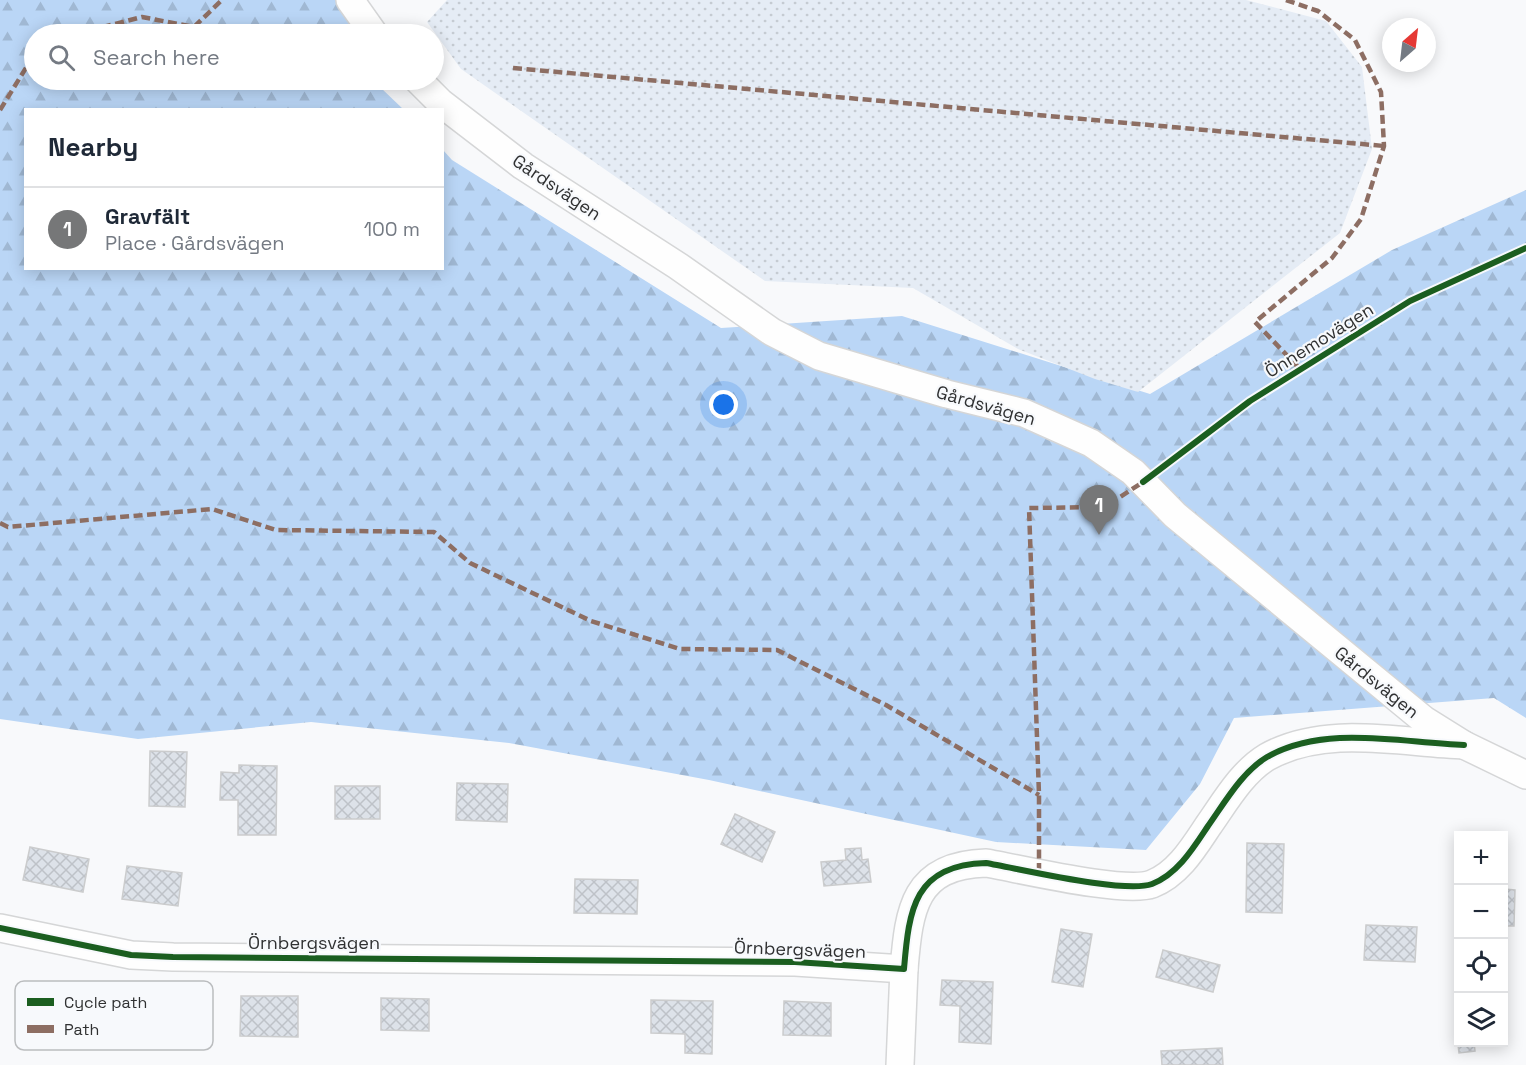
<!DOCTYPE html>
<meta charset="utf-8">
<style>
body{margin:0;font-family:"Space Grotesk",sans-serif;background:#f2f2f3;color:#1f2937}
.controls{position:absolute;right:18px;bottom:18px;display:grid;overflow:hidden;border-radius:0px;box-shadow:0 3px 15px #0003}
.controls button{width:54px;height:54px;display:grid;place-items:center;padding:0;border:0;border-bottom:2px solid #e0e1e3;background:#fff;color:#1f2937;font:30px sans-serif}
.compass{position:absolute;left:1382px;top:18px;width:54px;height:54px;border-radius:50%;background:#fff;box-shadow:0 3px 15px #0003;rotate:28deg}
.you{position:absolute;left:724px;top:405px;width:21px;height:21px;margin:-15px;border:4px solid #fff;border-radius:50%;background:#1a73e8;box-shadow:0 0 0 9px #1a73e833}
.badge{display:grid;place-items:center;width:39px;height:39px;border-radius:50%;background:#767778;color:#fff;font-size:20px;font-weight:700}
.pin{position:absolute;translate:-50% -50px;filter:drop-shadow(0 2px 3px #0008)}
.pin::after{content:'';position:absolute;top:32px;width:21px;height:18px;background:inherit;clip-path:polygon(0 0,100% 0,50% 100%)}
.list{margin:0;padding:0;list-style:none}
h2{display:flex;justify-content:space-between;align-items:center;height:78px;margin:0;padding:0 24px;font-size:26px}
h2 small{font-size:20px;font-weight:400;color:#747a83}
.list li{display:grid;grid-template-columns:39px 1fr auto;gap:18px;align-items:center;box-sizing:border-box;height:84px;padding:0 24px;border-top:2px solid #e0e1e3}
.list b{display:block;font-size:22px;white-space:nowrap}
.list p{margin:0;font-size:20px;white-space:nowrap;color:#747a83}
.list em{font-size:20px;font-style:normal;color:#747a83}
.icon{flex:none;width:33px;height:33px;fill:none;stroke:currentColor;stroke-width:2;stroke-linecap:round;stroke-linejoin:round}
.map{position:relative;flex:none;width:1526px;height:1065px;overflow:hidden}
.search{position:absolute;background:#fff;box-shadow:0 3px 15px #0003;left:24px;top:24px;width:420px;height:66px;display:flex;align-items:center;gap:15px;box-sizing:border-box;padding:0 21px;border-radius:33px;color:#747a83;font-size:22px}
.panel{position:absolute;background:#fff;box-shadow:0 3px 15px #0003;left:24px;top:108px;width:420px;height:162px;border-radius:0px}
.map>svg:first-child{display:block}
.forest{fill:url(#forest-firs)}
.garden{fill:url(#garden-dots)}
.building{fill:url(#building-cross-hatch);stroke:#cbcccd;stroke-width:1.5}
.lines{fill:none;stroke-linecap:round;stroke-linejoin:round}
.minor-casing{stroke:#d5d6d7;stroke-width:30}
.minor{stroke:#fefefe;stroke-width:27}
.quiet{stroke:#8d6e63;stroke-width:4.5;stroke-dasharray:9 4.5;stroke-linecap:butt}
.cycleway-casing{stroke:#f7f9fc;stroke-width:10}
.cycleway{stroke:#1b5e20;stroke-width:6}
.labels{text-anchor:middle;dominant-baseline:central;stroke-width:4.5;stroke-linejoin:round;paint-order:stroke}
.street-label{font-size:18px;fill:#303132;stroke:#f7f9fc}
.key{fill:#f7f9fc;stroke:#bbbdbf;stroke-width:1.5}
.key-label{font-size:16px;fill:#303132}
</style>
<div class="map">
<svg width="1526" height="1065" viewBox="0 0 1526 1065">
<defs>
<pattern id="forest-firs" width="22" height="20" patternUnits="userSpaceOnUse" patternTransform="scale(1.5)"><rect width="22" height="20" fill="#bad6f6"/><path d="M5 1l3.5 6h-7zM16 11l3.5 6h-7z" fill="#a0b8d3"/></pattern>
<pattern id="garden-dots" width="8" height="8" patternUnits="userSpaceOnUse" patternTransform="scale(1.5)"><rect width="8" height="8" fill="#e5ecf5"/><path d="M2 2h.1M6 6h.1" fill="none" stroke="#c5cbd2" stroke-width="1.8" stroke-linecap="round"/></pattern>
<pattern id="building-cross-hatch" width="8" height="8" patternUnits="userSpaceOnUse" patternTransform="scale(1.5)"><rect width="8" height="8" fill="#dde2e9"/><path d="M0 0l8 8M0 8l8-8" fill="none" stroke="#bec2c8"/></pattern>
</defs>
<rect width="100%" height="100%" fill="#f8f9fb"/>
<polygon class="forest" points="0,0 340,0 356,34 34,34 34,80 377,80 381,88 403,109 26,110 26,268 442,268 443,150 452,160 721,328 902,316 1150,394 1392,250 1526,190 1526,718 1494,698 1234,718 1200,784 1146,850 996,842 709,780 509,743 311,722 138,739 0,719"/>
<polygon class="garden" points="447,0 1246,0 1326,21 1362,67 1372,149 1340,233 1138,392 1095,379 1018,349 913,288 765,281 461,69 427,22"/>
<g class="building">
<polygon points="150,751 187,752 185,807 149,806"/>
<polygon points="239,765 277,766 276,835 238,835 238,800 220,800 221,772 239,773"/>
<polygon points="457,783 508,784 507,822 456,820"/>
<rect x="335" y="786" width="45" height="33"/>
<polygon points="735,814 775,832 762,862 721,844"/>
<polygon points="1247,843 1284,844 1282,913 1246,912"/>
<polygon points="30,847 89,859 83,892 23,880"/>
<polygon points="861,848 862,860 868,859 871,882 824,886 821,862 846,860 845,849"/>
<polygon points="127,866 182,873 178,906 122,899"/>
<polygon points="575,879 638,880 637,914 574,913"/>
<polygon points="1504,889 1515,890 1514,926 1504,926"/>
<polygon points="1366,925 1417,927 1415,962 1364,960"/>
<polygon points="1061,929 1092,934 1083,987 1052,982"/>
<polygon points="1163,950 1220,965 1213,992 1156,977"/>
<polygon points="942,980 993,982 991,1044 959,1042 960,1006 940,1005"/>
<polygon points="241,996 298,996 298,1037 240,1036"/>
<polygon points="381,998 429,999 429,1031 381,1030"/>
<polygon points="651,1000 713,1001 712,1054 685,1053 685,1034 651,1033"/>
<polygon points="784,1001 831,1003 831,1036 783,1035"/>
<polygon points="1456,1028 1458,1028 1458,1042 1474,1042 1475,1051 1459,1053"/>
<polygon points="1222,1048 1223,1065 1162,1065 1161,1051"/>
</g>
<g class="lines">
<g class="minor-casing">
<g id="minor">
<polyline points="350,0 374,34"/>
<polyline points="418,80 441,103 523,166 678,266 772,332 819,356 947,394 1024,413 1091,443 1133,472 1175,515 1424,720 1464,745 1526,775"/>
<path d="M0 928 131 955 173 957 795 962 904 969C909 909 914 865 986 863 1021 869 1125 894 1152 884 1178 874 1194 847 1208 826 1225 802 1242 772 1267 757 1326 724 1401 743 1464 745"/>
<polyline points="900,1065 904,969"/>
</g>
</g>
<use href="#minor" class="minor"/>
<g class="quiet">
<polyline points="1286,0 1318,11 1355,40 1381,92 1384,146 1361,219 1332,258 1255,322 1301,370"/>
<polyline points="76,34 142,17 194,27 222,0"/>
<polyline points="513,68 1384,146"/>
<polyline points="0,110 29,63 34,60"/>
<polyline points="0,523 8,527 212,509 276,530 434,532 470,563 591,621 680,649 777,650 886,705 1039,795"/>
<polyline points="1039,872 1039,795 1029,508 1105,507 1143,482"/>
</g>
<g class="cycleway-casing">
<g id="cycleway">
<polyline points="1143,482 1250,401 1410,301 1526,248"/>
<path d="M0 928 131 955 173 957 795 962 904 969C909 909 914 865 986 863 1021 869 1125 894 1152 884 1178 874 1194 847 1208 826 1225 802 1242 772 1267 757 1326 724 1401 743 1464 745"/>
</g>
</g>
<use href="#cycleway" class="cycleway"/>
</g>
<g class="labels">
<g class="street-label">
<text transform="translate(557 187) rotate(34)">Gårdsvägen</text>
<text transform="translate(1319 340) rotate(-32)">Önnemovägen</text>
<text transform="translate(986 405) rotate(16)">Gårdsvägen</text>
<text transform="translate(1377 682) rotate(39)">Gårdsvägen</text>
<text x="314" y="942">Örnbergsvägen</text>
<text transform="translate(800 949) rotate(2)">Örnbergsvägen</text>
</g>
</g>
<rect x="15" y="981" width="198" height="69" rx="9" class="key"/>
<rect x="27" y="998" width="27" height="8" fill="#1b5e20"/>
<rect x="27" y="1025" width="27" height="8" fill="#8d6e63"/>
<g class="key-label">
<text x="64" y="1008">Cycle path</text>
<text x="64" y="1035">Path</text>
</g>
</svg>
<div class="controls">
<button>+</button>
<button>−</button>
<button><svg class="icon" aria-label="locate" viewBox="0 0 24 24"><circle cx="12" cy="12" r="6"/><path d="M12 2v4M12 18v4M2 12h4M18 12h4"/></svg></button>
<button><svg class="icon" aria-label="layers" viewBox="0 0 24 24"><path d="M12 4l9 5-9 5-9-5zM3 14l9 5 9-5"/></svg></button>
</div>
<svg class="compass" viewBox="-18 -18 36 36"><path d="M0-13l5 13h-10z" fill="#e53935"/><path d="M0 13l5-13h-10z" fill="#747a83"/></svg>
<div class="you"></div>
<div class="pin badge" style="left:1099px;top:535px">1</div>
<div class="search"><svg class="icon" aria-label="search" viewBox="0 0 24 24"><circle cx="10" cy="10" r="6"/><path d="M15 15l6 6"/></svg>Search here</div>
<section class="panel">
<h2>Nearby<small></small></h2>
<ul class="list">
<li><span class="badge">1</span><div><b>Gravfält</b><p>Place · Gårdsvägen</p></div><em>100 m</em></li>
</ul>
</section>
</div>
